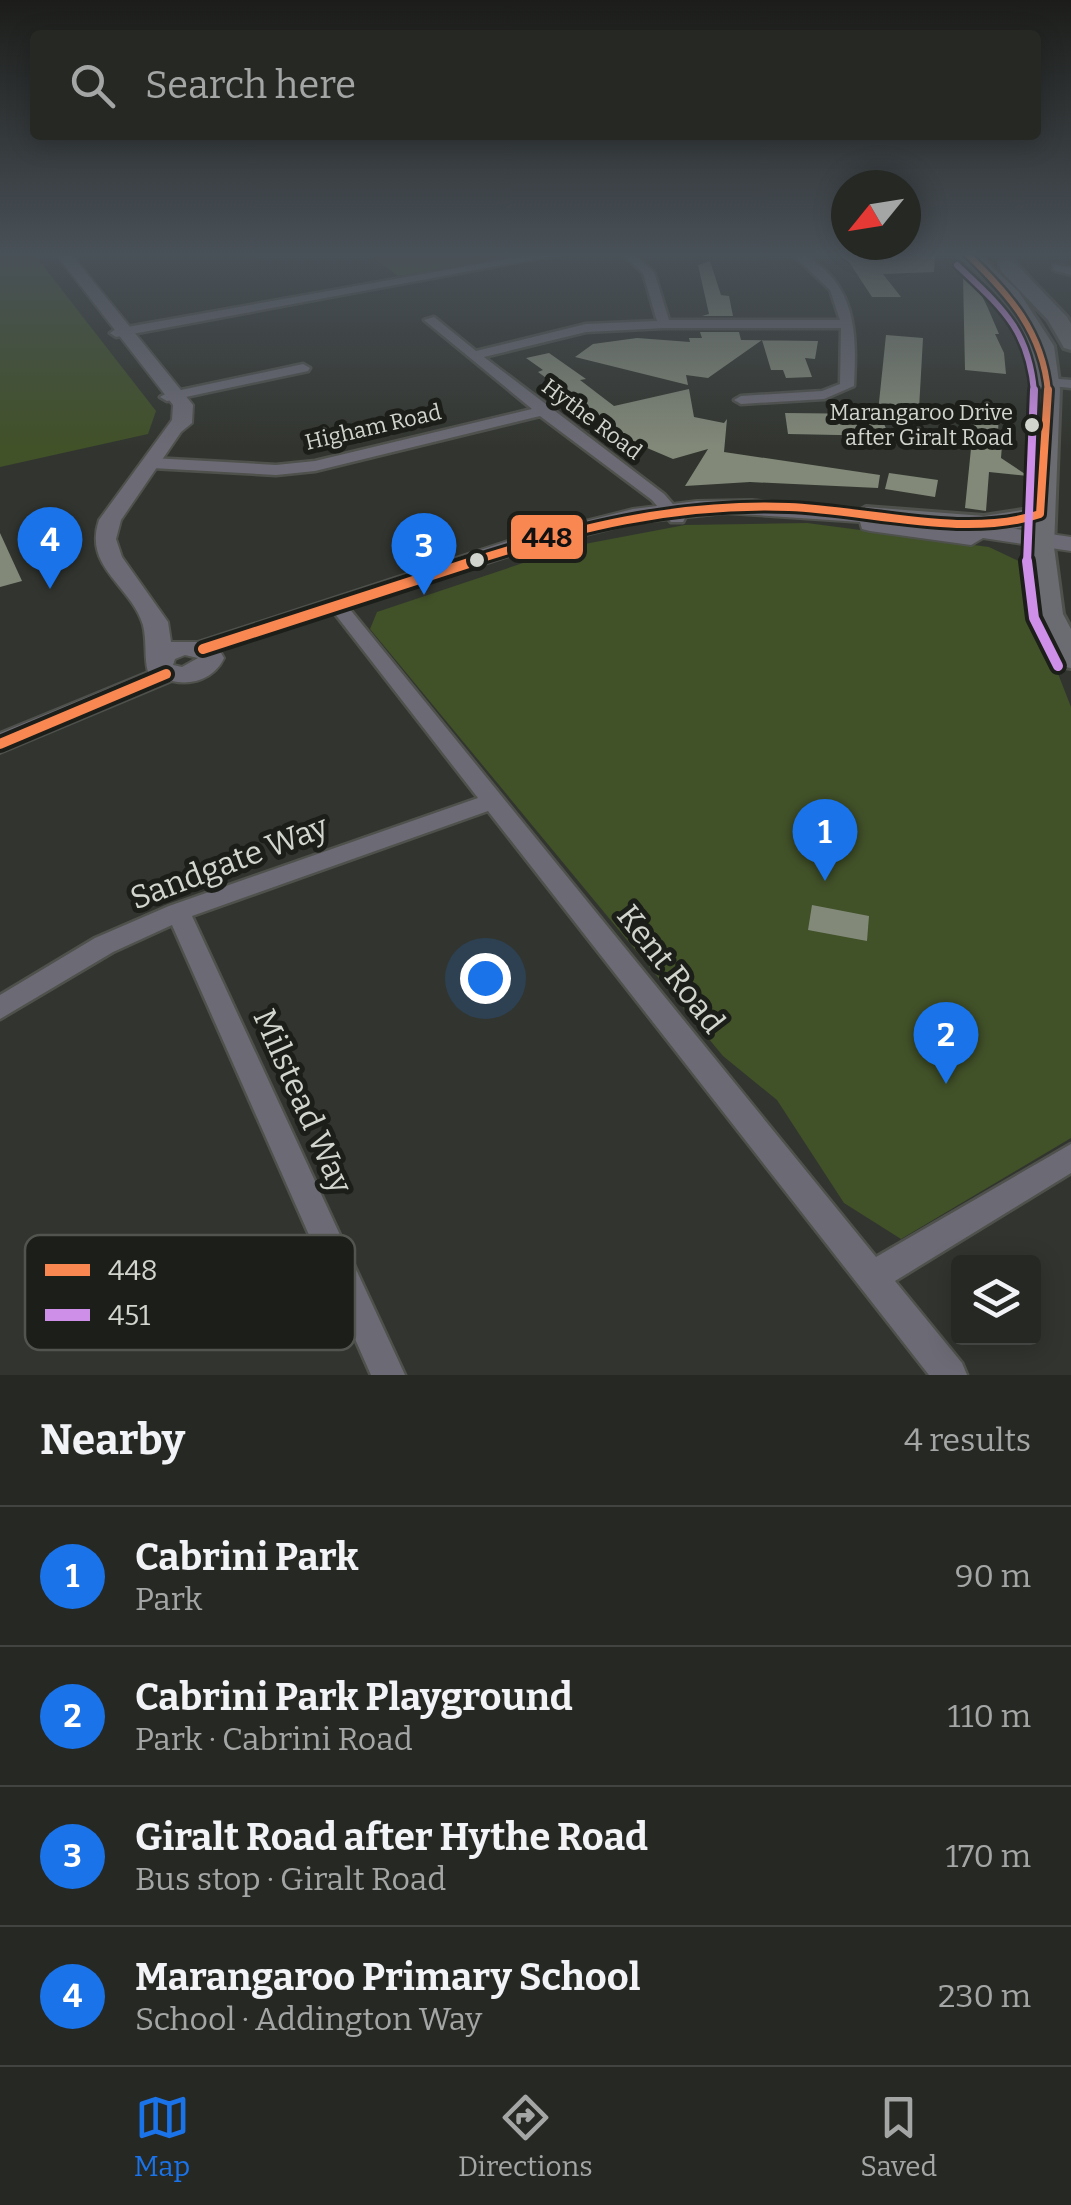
<!DOCTYPE html>
<meta charset="utf-8">
<style>
body{margin:0;font-family:Bitter,serif;background:#2e302b;color:#f1f3f6}
.controls{position:absolute;right:30px;bottom:30px;display:grid;overflow:hidden;border-radius:10px;box-shadow:0 5px 25px #0003}
.controls button{width:90px;height:90px;display:grid;place-items:center;padding:0;border:0;border-bottom:2px solid #424441;background:#262823;color:#f1f3f6;font:50px sans-serif}
.compass{position:absolute;left:831px;top:170px;width:90px;height:90px;border-radius:50%;background:#262823;box-shadow:0 5px 25px #0003;rotate:240deg}
.you{position:absolute;left:485px;top:978px;width:35px;height:35px;margin:-25px;border:8px solid #fff;border-radius:50%;background:#1a73e8;box-shadow:0 0 0 15px #1a73e833}
.badge{display:grid;place-items:center;width:65px;height:65px;border-radius:50%;background:#1a73e8;color:#fff;font-size:32px;font-weight:700}
.pin{position:absolute;translate:-50% -82px;filter:drop-shadow(0 2px 5px #0008)}
.pin::after{content:'';position:absolute;top:52px;width:35px;height:30px;background:inherit;clip-path:polygon(0 0,100% 0,50% 100%)}
.list{margin:0;padding:0;list-style:none}
h2{display:flex;justify-content:space-between;align-items:center;height:130px;margin:0;padding:0 40px;font-size:42px}
h2 small{font-size:32px;font-weight:400;color:#a4a6a6}
.list li{display:grid;grid-template-columns:65px 1fr auto;gap:30px;align-items:center;box-sizing:border-box;height:140px;padding:0 40px;border-top:2px solid #424441}
.list b{display:block;font-size:38px;white-space:nowrap}
.list p{margin:0;font-size:32px;white-space:nowrap;color:#a4a6a6}
.list em{font-size:32px;font-style:normal;color:#a4a6a6}
.icon{flex:none;width:55px;height:55px;fill:none;stroke:currentColor;stroke-width:2;stroke-linecap:round;stroke-linejoin:round}
.map{position:relative;flex:none;width:1071px;height:1375px;overflow:hidden}
.search{position:absolute;background:#262823;box-shadow:0 5px 25px #0003;left:30px;right:30px;top:30px;height:110px;display:flex;align-items:center;gap:25px;box-sizing:border-box;padding:0 35px;border-radius:10px;color:#a4a6a6;font-size:38px}
.sheet{height:690px;background:#262823}
nav{display:flex;justify-content:space-around;align-items:center;box-sizing:border-box;height:140px;border-top:2px solid #424441;background:#262823;font-size:28px;color:#a4a6a6}
nav a{display:grid;justify-items:center;gap:5px}
nav .on{color:#1a73e8}
.map>svg:first-child{display:block}
.green{fill:#415128}
.building{fill:#828979}
.lines{fill:none;stroke-linecap:round;stroke-linejoin:round}
.minor-casing{stroke:#4f514c;stroke-width:5}
.tertiary-casing{stroke:#4f514c;stroke-width:4}
.primary-casing{stroke:#4f514c;stroke-width:6}
.minor{fill:#6c6b75;fill-rule:evenodd}
.tertiary{fill:#6c6b75;fill-rule:evenodd}
.primary{fill:#6b6b72;fill-rule:evenodd}
.bus-1-far2-casing{stroke:#1c1e19;stroke-width:11}
.bus-1-far1-casing{stroke:#1c1e19;stroke-width:14}
.bus-1-casing{stroke:#1c1e19;stroke-width:18}
.bus-2-far2-casing{stroke:#1c1e19;stroke-width:11}
.bus-2-far1-casing{stroke:#1c1e19;stroke-width:14}
.bus-2-casing{stroke:#1c1e19;stroke-width:18}
.bus-1-far2{stroke:#f88751;stroke-width:6}
.bus-1-far1{stroke:#f88751;stroke-width:8}
.bus-1{stroke:#f88751;stroke-width:10}
.bus-2-far2{stroke:#ce8fe9;stroke-width:6}
.bus-2-far1{stroke:#ce8fe9;stroke-width:8}
.bus-2{stroke:#ce8fe9;stroke-width:10}
.bus-dot{fill:#d1d5cd;stroke:#1c1e19;stroke-width:4}
.labels{text-anchor:middle;dominant-baseline:central;stroke-width:10;stroke-linejoin:round;paint-order:stroke}
.far-bus-label{font-size:22px;fill:#d1d5cd;stroke:#1c1e19;text-anchor:end}
.far-street-label{font-size:22px;fill:#d1d5cd;stroke:#1c1e19}
.near-street-label{font-size:32px;fill:#d1d5cd;stroke:#1c1e19}
.key{fill:#1c1e19;stroke:#52554f;stroke-width:2.5}
.key-label{font-size:28px;fill:#d1d5cd}
.line-badge{stroke:#1c1e19;stroke-width:4}
.pale-badge-label{font-size:28px;text-anchor:middle;font-weight:bold;fill:#111}
</style>
<div class="map">
<svg width="1071" height="1375" viewBox="0 0 1071 1375">
<rect width="100%" height="100%" fill="#32352f"/>
<g class="green">
<polygon points="0,254 34,254 156,411 148,434 0,467"/>
<polygon points="368,254 533,254 398,276"/>
<polygon points="807,523 989,547 1023,563 1034,612 1071,707 1071,1138 901,1239 844,1203 777,1100 723,1056 370,629 377,612 574,546 685,525"/>
</g>
<g class="building">
<polygon points="837,254 935,254 934,272 883,274 901,297 872,297 849,262"/>
<polygon points="710,261 721,295 729,296 733,316 702,316 709,314 698,265"/>
<polygon points="963,277 980,292 987,306 999,334 995,334 1004,353 1006,374 965,370"/>
<polygon points="700,332 739,332 741,340 818,341 815,359 805,358 812,377 786,378 783,370 771,370 762,340 708,378 686,375 688,385 575,357 593,344 637,338 690,342 689,338 702,338"/>
<polygon points="886,335 923,338 919,409 898,407 897,414 878,412"/>
<polygon points="549,353 586,379 580,380 614,406 689,389 694,417 724,423 727,419 724,452 880,475 878,488 750,482 685,486 708,449 673,459 633,442 538,372 543,370 526,358"/>
<polygon points="975,409 999,412 998,432 1003,433 1001,458 1028,476 989,472 986,511 965,508"/>
<polygon points="785,413 880,414 889,436 788,434"/>
<polygon points="889,473 938,480 935,497 885,489"/>
<polygon points="0,533 22,581 0,587"/>
<polygon points="812,905 869,916 867,941 808,930"/>
</g>
<g class="lines">
<g class="minor-casing">
<g id="minor">
<polygon points="535,254 561,254 116,337 110,333 116,329"/>
<path d="M622 254H634L654 272 669 320H840L830 290 792 254C805 254 810 258 820 266 858 296 856 343 854 386L824 399 741 404 734 400 741 396 822 391 840 384 841 328H664L586 332 484 357 664 494 685 518 683 522H671L652 500 540 416 315 471 276 475 152 468 144 463 152 458 276 465 315 461 532 409 424 320 434 317 476 351 586 324 657 321 643 273Z"/>
<polygon points="1057,265 1071,268 1071,275 1053,270 1053,266"/>
<polygon points="303,364 310,368 308,371 167,401 160,397 167,393"/>
<polygon points="1048,378 1071,380 1071,388 1043,385 1041,382"/>
<polygon points="338,600 344,602 876,1257 1071,1144 1071,1173 895,1281 962,1363 967,1375 929,1375 488,811 192,916 405,1375 371,1375 172,925 113,952 0,1019 0,995 95,938 169,906 478,798 332,610 329,606"/>
</g>
</g>
<g class="tertiary-casing">
<path id="tertiary" d="M56 254H71L193 405 192 423 181 432 121 520 116 539 122 557 168 622 171 642H198L514 539 633 509 697 501 752 500 898 514 900 521 942 527 953 520 1071 537V551L983 538 971 545 870 531 862 529 860 522 725 513 633 523 530 549 233 646 220 651 224 658C215 678 192 686 172 681L0 753V733L148 672C144 658 147 641 143 625 131 585 83 568 99 520L172 420 173 405ZM185 655 198 658 182 667 173 665 175 659Z"/>
</g>
<g class="primary-casing">
<g id="primary">
<path d="M958 254H978L1019 292 1054 346 1060 389 1054 547 1063 614 1071 629V668L1060 666 1033 614 1028 527 984 532 866 523 853 515 866 507 984 516 1029 509C1034 437 1054 358 1003 298 990 282 972 270 958 254Z"/>
<polygon points="1007,260 1014,262 1067,317 1071,324 1071,350 1064,348 1048,320 1000,270 1000,262"/>
</g>
</g>
<use href="#minor" class="minor"/>
<use href="#tertiary" class="tertiary"/>
<use href="#primary" class="primary"/>
<g class="bus-1-far2-casing">
<path id="bus-1-far2" d="M967 254C1009 294 1043 332 1048 392"/>
</g>
<g class="bus-1-far1-casing">
<path id="bus-1-far1" d="M467 563C575 528 674 503 789 507 867 510 966 539 1040 514L1048 390"/>
</g>
<g class="bus-1-casing">
<g id="bus-1">
<polyline points="203,649 475,561"/>
<polyline points="0,744 166,674"/>
</g>
</g>
<g class="bus-2-far2-casing">
<path id="bus-2-far2" d="M957 265C1001 307 1029 329 1034 392"/>
</g>
<g class="bus-2-far1-casing">
<polyline id="bus-2-far1" points="1027,563 1034,390"/>
</g>
<g class="bus-2-casing">
<polyline id="bus-2" points="1027,561 1034,618 1058,666"/>
</g>
<use href="#bus-1-far2" class="bus-1-far2"/>
<use href="#bus-1-far1" class="bus-1-far1"/>
<use href="#bus-1" class="bus-1"/>
<use href="#bus-2-far2" class="bus-2-far2"/>
<use href="#bus-2-far1" class="bus-2-far1"/>
<use href="#bus-2" class="bus-2"/>
</g>
<linearGradient id="sky" x2="0" y2="1"><stop stop-color="#1c1d1a"/><stop offset="0.57" stop-color="#495158"/><stop offset="1" stop-color="#495158" stop-opacity="0"/></linearGradient>
<rect width="1071" height="447" fill="url(#sky)"/>
<g class="bus-dot">
<circle cx="1032" cy="425" r="9"/>
<circle cx="477" cy="560" r="9"/>
</g>
<g class="labels">
<g class="far-bus-label">
<text x="1013" y="412">Marangaroo Drive<tspan x="1013" dy="25">after Giralt Road</tspan></text>
</g>
<g class="far-street-label">
<text transform="translate(592 419) rotate(37)">Hythe Road</text>
<text transform="translate(373 427) rotate(-13)">Higham Road</text>
</g>
<g class="near-street-label">
<text transform="translate(229 862) rotate(-21)">Sandgate Way</text>
<text transform="translate(671 969) rotate(52)">Kent Road</text>
<text transform="translate(303 1101) rotate(66)">Milstead Way</text>
</g>
</g>
<rect x="25" y="1235" width="330" height="115" rx="15" class="key"/>
<rect x="45" y="1264" width="45" height="12" fill="#f88751"/>
<rect x="45" y="1309" width="45" height="12" fill="#ce8fe9"/>
<g class="key-label">
<text x="108" y="1280">448</text>
<text x="108" y="1325">451</text>
</g>
<rect class="line-badge" x="509" y="513" width="76" height="48" rx="10" fill="#f88751"/>
<g class="pale-badge-label">
<text x="547" y="547">448</text>
</g>
</svg>
<div class="controls">
<button><svg class="icon" aria-label="layers" viewBox="0 0 24 24"><path d="M12 4l9 5-9 5-9-5zM3 14l9 5 9-5"/></svg></button>
</div>
<svg class="compass" viewBox="-18 -18 36 36"><path d="M0-13l5 13h-10z" fill="#e53935"/><path d="M0 13l5-13h-10z" fill="#a4a6a6"/></svg>
<div class="you"></div>
<div class="pin badge" style="left:825px;top:881px">1</div>
<div class="pin badge" style="left:946px;top:1084px">2</div>
<div class="pin badge" style="left:424px;top:595px">3</div>
<div class="pin badge" style="left:50px;top:589px">4</div>
<div class="search"><svg class="icon" aria-label="search" viewBox="0 0 24 24"><circle cx="10" cy="10" r="6"/><path d="M15 15l6 6"/></svg>Search here</div>
</div>
<section class="sheet">
<h2>Nearby<small>4 results</small></h2>
<ul class="list">
<li><span class="badge">1</span><div><b>Cabrini Park</b><p>Park</p></div><em>90 m</em></li>
<li><span class="badge">2</span><div><b>Cabrini Park Playground</b><p>Park · Cabrini Road</p></div><em>110 m</em></li>
<li><span class="badge">3</span><div><b>Giralt Road after Hythe Road</b><p>Bus stop · Giralt Road</p></div><em>170 m</em></li>
<li><span class="badge">4</span><div><b>Marangaroo Primary School</b><p>School · Addington Way</p></div><em>230 m</em></li>
</ul>
</section>
<nav>
<a class="on"><svg class="icon" aria-label="map" viewBox="0 0 24 24"><path d="M3 6l6-2 6 2 6-2v14l-6 2-6-2-6 2zM9 4v14M15 6v14"/></svg>Map</a>
<a><svg class="icon" aria-label="directions" viewBox="0 0 24 24"><path d="M12 3l9 9-9 9-9-9zM9 14v-3h6M13 9l2 2-2 2"/></svg>Directions</a>
<a><svg class="icon" aria-label="saved" viewBox="0 0 24 24"><path d="M7 4h10v16l-5-4-5 4z"/></svg>Saved</a>
</nav>
